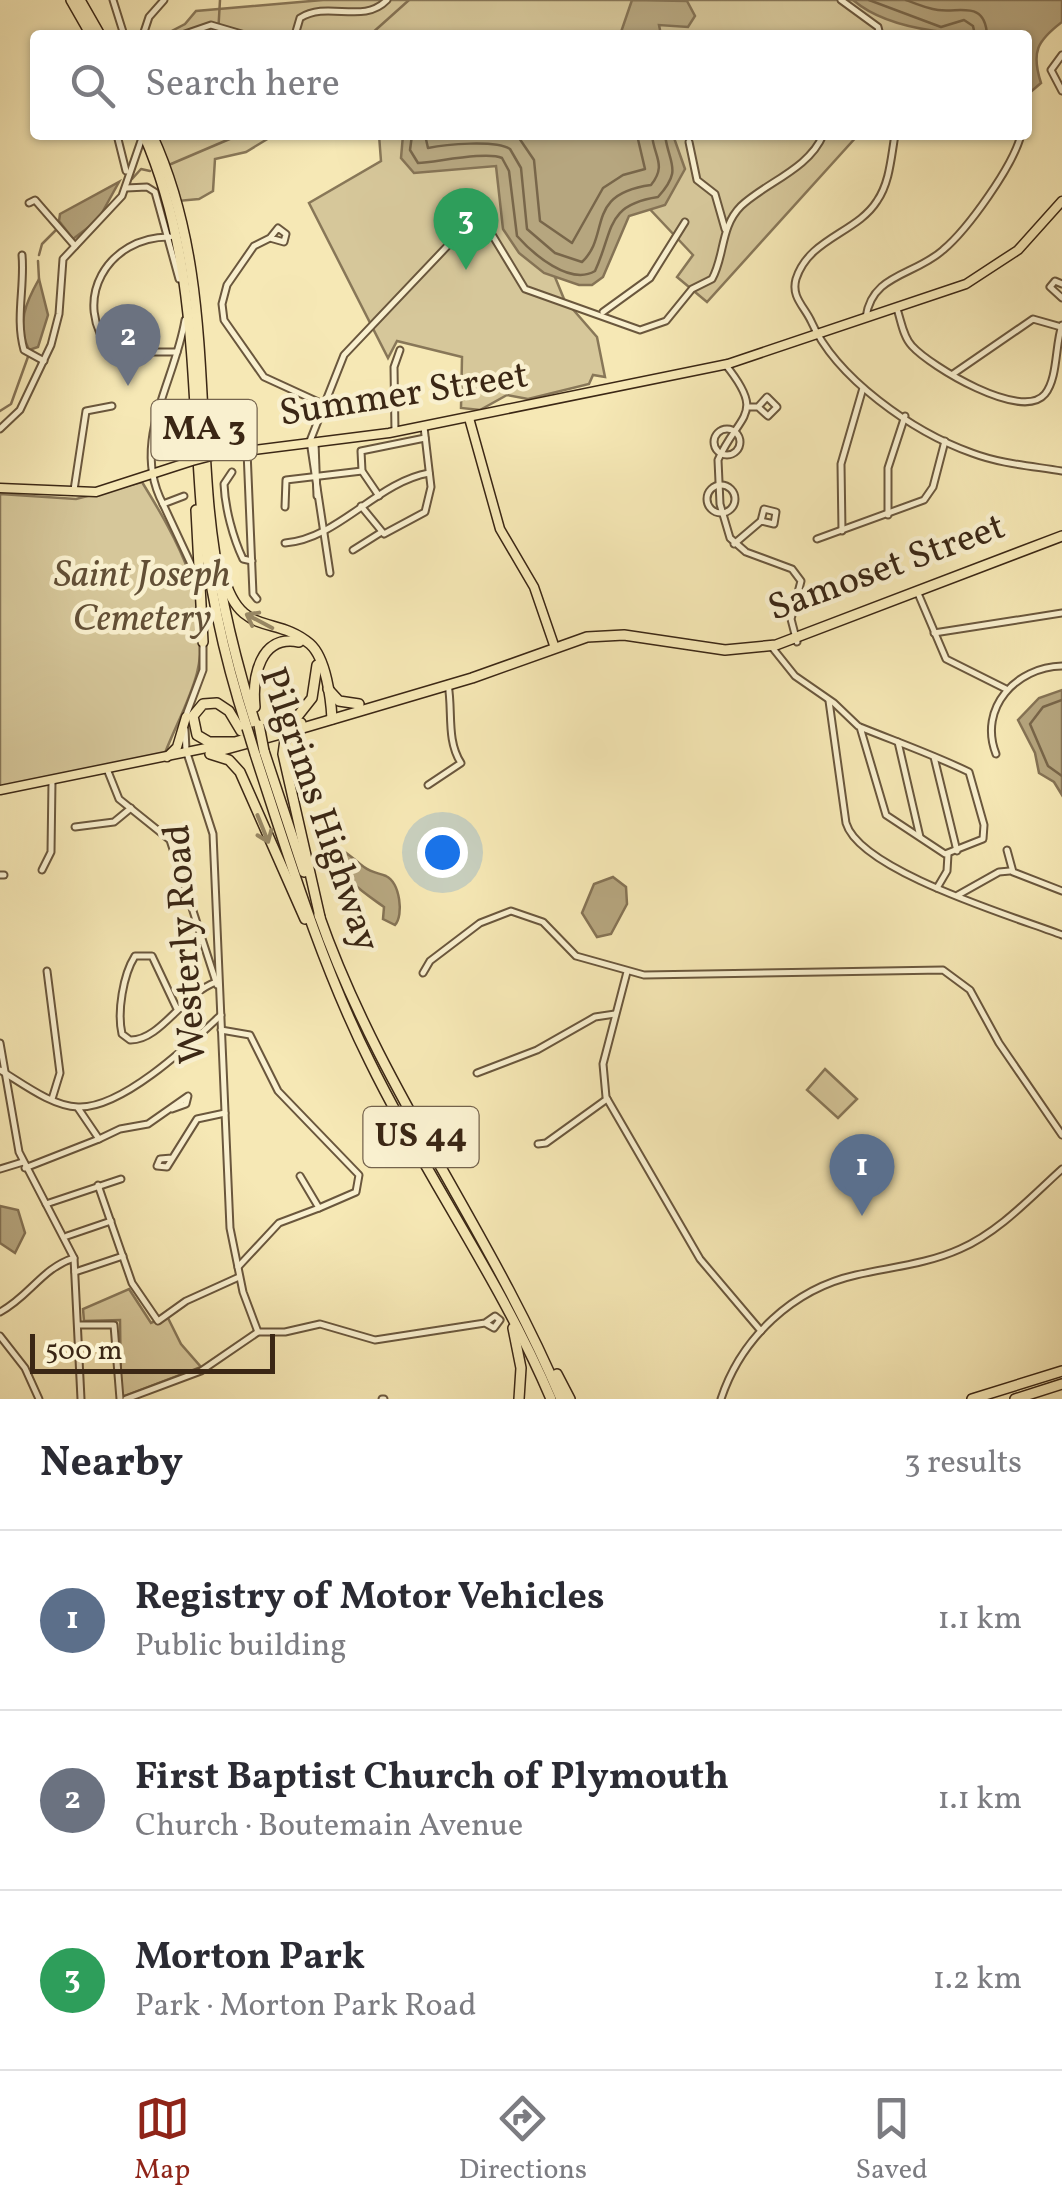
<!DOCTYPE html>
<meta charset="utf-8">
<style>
body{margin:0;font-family:Vollkorn,serif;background:#f2f2f3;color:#2b2b33}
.scale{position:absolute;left:30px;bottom:25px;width:245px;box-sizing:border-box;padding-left:10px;border:5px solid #3b2715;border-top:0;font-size:28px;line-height:35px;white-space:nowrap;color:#3b2715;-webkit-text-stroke:8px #f9f0cf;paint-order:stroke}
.you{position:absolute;left:442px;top:852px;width:35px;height:35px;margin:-25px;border:8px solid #fff;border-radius:50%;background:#1a73e8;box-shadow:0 0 0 15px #1a73e833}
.badge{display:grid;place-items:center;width:65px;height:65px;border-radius:50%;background:#8f2418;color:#fff;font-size:32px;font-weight:700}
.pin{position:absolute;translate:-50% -82px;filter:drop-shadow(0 2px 5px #0008)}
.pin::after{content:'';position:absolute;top:52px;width:35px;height:30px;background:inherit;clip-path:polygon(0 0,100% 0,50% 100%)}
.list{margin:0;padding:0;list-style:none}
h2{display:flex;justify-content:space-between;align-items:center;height:130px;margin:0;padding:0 40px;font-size:42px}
h2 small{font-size:32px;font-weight:400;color:#7c7c81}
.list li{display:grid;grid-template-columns:65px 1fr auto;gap:30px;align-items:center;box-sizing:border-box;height:180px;padding:0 40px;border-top:2px solid #e1e1e2}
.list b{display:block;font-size:38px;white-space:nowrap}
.list p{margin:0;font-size:32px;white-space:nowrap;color:#7c7c81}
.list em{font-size:32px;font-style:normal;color:#7c7c81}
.icon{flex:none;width:55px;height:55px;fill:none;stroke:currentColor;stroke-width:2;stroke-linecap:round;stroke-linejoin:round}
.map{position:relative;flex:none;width:1062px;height:1399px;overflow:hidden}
.search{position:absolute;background:#fff;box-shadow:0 2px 8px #0004;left:30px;right:30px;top:30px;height:110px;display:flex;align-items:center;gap:25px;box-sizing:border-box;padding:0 35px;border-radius:10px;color:#7c7c81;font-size:38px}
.sheet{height:670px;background:#fff}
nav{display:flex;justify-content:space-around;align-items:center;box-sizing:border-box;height:140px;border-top:2px solid #e1e1e2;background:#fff;font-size:28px;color:#7c7c81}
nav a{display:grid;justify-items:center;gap:5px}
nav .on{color:#8f2418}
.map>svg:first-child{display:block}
.green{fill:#d6c79a;stroke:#887758;stroke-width:2.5}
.water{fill:#b6a67f;stroke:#857355;stroke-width:2.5}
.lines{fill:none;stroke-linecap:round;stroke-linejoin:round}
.shore{stroke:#78664a;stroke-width:2.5}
.stream{stroke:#857355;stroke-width:2.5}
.minor-casing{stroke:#6a573d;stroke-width:9}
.major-casing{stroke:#3b2715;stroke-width:11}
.highway-casing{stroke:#3b2715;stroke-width:12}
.minor{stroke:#f9f0cf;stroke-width:5}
.major{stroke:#f6e8b5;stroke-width:8}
.highway{stroke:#f6e8b5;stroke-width:9}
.major-bridge-casing{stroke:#3b2715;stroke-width:11;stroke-linecap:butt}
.highway-bridge-casing{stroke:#3b2715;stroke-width:12;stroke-linecap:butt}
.major-bridge{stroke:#f6e8b5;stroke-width:8}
.highway-bridge{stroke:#f6e8b5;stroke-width:9}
.oneway{stroke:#988865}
.labels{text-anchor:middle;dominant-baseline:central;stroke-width:9;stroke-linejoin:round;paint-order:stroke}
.shield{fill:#f9f0cf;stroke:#74634d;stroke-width:2.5}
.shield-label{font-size:35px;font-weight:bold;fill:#3b2715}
.street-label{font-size:38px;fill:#3b2715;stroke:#f9f0cf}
.park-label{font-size:38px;font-style:italic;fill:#624f36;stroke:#f9f0cf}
</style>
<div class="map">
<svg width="1062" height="1399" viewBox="0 0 1062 1399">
<rect width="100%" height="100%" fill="#f6e8b5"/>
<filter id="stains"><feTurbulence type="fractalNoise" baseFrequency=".002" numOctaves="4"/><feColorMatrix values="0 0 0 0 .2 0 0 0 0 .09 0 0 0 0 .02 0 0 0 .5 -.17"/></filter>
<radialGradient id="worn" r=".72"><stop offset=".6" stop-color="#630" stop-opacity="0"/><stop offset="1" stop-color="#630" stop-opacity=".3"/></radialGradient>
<g class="green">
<polygon points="323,0 860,0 956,27 949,35 164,35 185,24 196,11"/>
<polygon points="152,135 274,135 246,152 215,159 213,191 199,199 178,201"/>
<polygon points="379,135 858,135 707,302 677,277 693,255 643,202 555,277 564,299 597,337 605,377 593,375 589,384 528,399 507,395 480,410 461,408 462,357 397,341 388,358 309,203 381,161"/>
<path d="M142 482C177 539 214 603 197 673 190 700 175 727 165 753L0 787V494L76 499Z"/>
<polygon points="825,1069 857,1099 838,1118 807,1090"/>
<polygon points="129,1289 151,1323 167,1316 181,1344 201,1367 125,1396 121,1394 120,1320 84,1321 83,1309"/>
</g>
<g class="water">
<polygon points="632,0 687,1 695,16 688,27 659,25 661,35 620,35"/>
<path d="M853 0H1062V22C1037 41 1031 52 1041 83L1027 95V35C974 35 895 36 853 0Z"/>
<polygon points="403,135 673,135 685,169 665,205 629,216 603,277 592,285 579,285 544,273 519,253 503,229 496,166 414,173 401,158"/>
<polygon points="119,182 98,220 73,239 59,221 60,214"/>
<path d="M39 279 48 315 38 347 29 350C16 324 26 302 39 279Z"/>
<polygon points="1062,690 1062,795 1054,782 1039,773 1035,753 1018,720 1039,698"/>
<path d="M339 849C352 855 354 860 364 867 372 873 379 873 386 876 400 883 404 915 395 925L383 919 384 907C363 892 342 880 335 852Z"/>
<polygon points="613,877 626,887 627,904 611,934 597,937 582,913 594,884"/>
<polygon points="0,1206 18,1210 25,1233 15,1253 0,1243"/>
</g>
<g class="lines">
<g class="shore">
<polyline points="869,0 941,27 964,20 973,26 975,35"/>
<path d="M906 0C916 4 928 9 938 10 960 13 985 0 987 35"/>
<path d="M412 135 410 150 418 163C437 162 487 151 502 158L509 171 517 236C533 254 570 286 595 271 614 230 605 205 658 197 683 169 669 165 665 135"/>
<path d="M425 135 428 148C446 144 496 140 510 149L521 168 527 229 555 253 582 262C611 235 584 194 651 185 667 165 654 157 652 135"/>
<polyline points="517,135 534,160 540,221 572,243 603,188 623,175 645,169 637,135"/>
<polyline points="1062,700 1043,707 1030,724 1048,766 1062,776"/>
</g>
<g class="stream">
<polyline points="218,35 220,0"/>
<polyline points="370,35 409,0"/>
<polyline points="171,164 239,135"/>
<polyline points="132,179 141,169 150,171"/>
<polyline points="39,255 42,244 56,230"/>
<polyline points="38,261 39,279"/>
<polyline points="0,411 11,404 29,354"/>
</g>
<g class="minor-casing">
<g id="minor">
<polyline points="113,0 124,35"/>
<polyline points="841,0 878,27 880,35"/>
<polyline points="143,35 149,17 164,0"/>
<polyline points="182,35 211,25 245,35"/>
<path d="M295 35 300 18C328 0 363 25 387 0"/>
<polyline points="1062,55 1051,70 1062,91"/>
<polyline points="117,135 126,171"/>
<path d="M895 135C891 157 890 182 877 201 857 233 809 238 796 279 791 297 804 306 811 321 836 378 913 432 972 453 1001 464 1032 466 1062 471"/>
<polyline points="689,142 697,180 715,194 725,229"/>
<polyline points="126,188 147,187 155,192 179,279"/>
<polyline points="29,203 35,200 75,246"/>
<path d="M466 206 482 218 525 289 640 330 666 321 692 289 712 279C725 256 720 227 741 206 765 183 809 169 823 135"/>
<polyline points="463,232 467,208"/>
<path d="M170 237C108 236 69 301 112 352H177"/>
<polyline points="270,238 278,228 286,234 284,242 270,238 254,246 227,285 222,304 224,320 264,377 325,405"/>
<path d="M22 255C25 287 15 318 24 350L44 361"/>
<polyline points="1062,284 1055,281 1050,287 1062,298"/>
<path d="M897 309C901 320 903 337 912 346 930 366 1022 422 1045 394 1058 378 1055 345 1062 325"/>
<polyline points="603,312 650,278 685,222"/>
<path d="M866 317C872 274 914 276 943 250 968 229 1013 166 1021 135"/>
<path d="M725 364C767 416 739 413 718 460L720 504 730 538 746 552 792 569 801 581 791 619 797 642"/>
<polyline points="953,374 1033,319 1061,327"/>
<polyline points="749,407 758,407 767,397 777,407 768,416 758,407"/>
<circle cx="727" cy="442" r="13"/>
<polyline points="0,429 20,410 51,345 59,314 63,259 122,196 143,135"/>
<polyline points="395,432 394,367 400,350"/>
<polyline points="315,442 317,496"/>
<polyline points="247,451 253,594 257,599"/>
<path d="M232 472 224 484C225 508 233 538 243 559L252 561"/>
<circle cx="721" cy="499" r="14"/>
<polyline points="74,490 86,411 112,406"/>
<path d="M184 496 163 504C130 442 175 382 185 320"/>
<polyline points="379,496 362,471 361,451 425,438"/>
<polyline points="163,504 197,577"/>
<polyline points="361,506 384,534 425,512 431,487 424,427"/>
<polyline points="285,507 286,480 362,471"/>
<polyline points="888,515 888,468 905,416"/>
<polyline points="842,531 841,464 863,388"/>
<polyline points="817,539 924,500 933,487 945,441"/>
<path d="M285 543C338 539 377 482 429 473"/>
<polyline points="734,544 761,521 764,509 776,512 774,524 761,521"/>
<polyline points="353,550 380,533"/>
<polyline points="330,573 310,441 344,355 455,238 472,229 487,233"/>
<polyline points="917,591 946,659 1006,689"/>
<polyline points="934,633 1062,613"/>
<path d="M771 646 795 676 834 703 858 726 860 727C897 742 934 755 969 772L984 825 983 839 945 854 886 815 860 727"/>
<path d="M829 701 846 823C860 871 1015 917 1062 935"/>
<polyline points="185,718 203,670 203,642"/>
<polyline points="185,729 186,750 213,834 230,1228 243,1292 258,1332"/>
<polyline points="898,742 920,837"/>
<path d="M996 754C978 708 1016 667 1062 666"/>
<polyline points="934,757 957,851"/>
<polyline points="107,769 119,799 170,840 217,985"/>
<path d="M428 785 461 763C446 740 453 711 448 684"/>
<polyline points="75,827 114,822 131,808"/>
<polyline points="1007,850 1013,872 1062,891"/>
<polyline points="42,870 51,852 52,781"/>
<polyline points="0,875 4,875"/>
<polyline points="937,888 947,871 948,854"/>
<polyline points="958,895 999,872 1010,871"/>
<polyline points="47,971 60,1073 52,1099"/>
<polyline points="627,972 603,1064 606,1097 700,1259 761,1331"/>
<polyline points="423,973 430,961 480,923 511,911 543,922 576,956 644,975 943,970 970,990 999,1043 1062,1135"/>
<path d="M177 1009 152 956H135C123 975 117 1012 122 1034L130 1040C160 1041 183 994 216 982"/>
<polyline points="221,1030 250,1035 278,1091 359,1175 356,1192 319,1208"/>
<polyline points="0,1043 19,1152 74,1258 81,1399"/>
<path d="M0 1070C22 1083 51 1106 78 1107 122 1109 190 1044 221 1015"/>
<polyline points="477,1073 537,1050 595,1017 615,1014"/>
<polyline points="99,1139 120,1129 148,1124 188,1096 186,1104 172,1109"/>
<polyline points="538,1144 546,1143 607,1099"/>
<polyline points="172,1158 160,1159 157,1166 167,1167 197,1119 225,1113"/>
<polyline points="25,1168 99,1139 78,1108"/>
<polyline points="0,1169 23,1162"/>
<polyline points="98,1185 132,1283 158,1321 186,1301 239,1277"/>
<polyline points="46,1204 121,1179"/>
<polyline points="67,1236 111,1221"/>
<polyline points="238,1267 279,1223 319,1208 300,1176"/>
<polyline points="75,1272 123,1256"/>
<path d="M0 1312C29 1297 42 1268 74 1258"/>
<polyline points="78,1325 114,1325 120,1399"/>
<polyline points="0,1336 25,1368 39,1399"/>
<polyline points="126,1399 201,1371 258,1332 285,1332 320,1324 375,1340 485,1323 495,1316 500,1320 494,1328 485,1323"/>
<polyline points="382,1399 384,1399"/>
<path d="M721 1399C741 1338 793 1289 856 1275 891 1267 927 1264 960 1249 999 1232 1031 1197 1062 1169"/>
</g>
</g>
<g class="major-casing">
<g id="major">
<polyline points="469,418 500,529 534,587 555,648"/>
<polyline points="215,455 389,433 728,364 966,284 1018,250 1062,201"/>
<polyline points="0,488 96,492 192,461"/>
<polyline points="210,754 293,731"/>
<polyline points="167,757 177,747 186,717"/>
<polyline points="0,790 226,744"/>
</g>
</g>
<g class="highway-casing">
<g id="highway">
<polyline points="71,0 91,35"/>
<polyline points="80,0 100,35"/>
<path d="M144 135C196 254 191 377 201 503 207 580 223 654 247 728"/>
<path d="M152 135C205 250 198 372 208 495 214 574 232 650 256 726"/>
<polyline points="196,510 203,642"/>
<path d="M223 574C240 639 275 614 310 644 326 658 331 699 332 719"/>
<polyline points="328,689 339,701 359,704"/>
<path d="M255 707C252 677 260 634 299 642"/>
<polyline points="293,722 312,698 317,665"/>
<polyline points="241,731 229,711 217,703 203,704 193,716 197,735 209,742 235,742 301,723"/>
<polyline points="264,751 304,872"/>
<polyline points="210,754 229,760 240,772 305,919"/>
<path d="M255 754C289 858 321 964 370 1062 426 1177 501 1281 551 1399"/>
<path d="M319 915C379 1087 491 1232 561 1399"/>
<polyline points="320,917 283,754 285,740 296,730 472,678 587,637 624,635 725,650 776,645 1062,536"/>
<polyline points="513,1328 521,1368 519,1399"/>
<polyline points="557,1374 570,1399"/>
<polyline points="972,1399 1062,1371"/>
<polyline points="1015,1399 1062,1384"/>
</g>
</g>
<use href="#minor" class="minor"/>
<use href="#major" class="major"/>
<use href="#highway" class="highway"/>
<g class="major-bridge-casing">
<polyline id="major-bridge" points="192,461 215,455"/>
</g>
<g class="highway-bridge-casing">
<g id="highway-bridge">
<polyline points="259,725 264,751"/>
<polyline points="247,728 255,754"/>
</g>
</g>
<use href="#major-bridge" class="major-bridge"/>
<use href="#highway-bridge" class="highway-bridge"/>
</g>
<defs><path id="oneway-shaft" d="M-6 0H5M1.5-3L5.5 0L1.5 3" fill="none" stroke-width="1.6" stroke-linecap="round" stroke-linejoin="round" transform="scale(2.5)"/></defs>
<g class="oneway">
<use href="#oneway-shaft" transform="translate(259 621) rotate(-152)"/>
<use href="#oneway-shaft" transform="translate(263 829) rotate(68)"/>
</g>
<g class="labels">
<g class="shield">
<rect x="151.5" y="400" width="105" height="60" rx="8"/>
<rect x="363.5" y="1107" width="115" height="60" rx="8"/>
</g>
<g class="shield-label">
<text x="204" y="430">MA 3</text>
<text x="421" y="1137">US 44</text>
</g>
<g class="street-label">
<text transform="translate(404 396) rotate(-9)">Summer Street</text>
<text transform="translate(887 569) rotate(-20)">Samoset Street</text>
<text transform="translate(318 810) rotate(71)">Pilgrims Highway</text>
<text transform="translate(187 944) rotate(-94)">Westerly Road</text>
</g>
<g class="park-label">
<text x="142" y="576">Saint Joseph<tspan x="142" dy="44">Cemetery</tspan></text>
</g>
</g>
<rect width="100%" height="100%" filter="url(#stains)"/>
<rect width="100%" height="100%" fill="url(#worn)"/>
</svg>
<div class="scale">500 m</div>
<div class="you"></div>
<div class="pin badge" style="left:862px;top:1216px;background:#5c6f8a">1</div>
<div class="pin badge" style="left:128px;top:386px;background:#6b7280">2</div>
<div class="pin badge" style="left:466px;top:270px;background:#2e9e5b">3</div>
<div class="search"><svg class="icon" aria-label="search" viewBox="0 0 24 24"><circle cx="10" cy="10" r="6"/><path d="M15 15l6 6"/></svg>Search here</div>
</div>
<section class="sheet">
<h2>Nearby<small>3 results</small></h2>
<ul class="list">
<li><span class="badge" style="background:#5c6f8a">1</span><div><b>Registry of Motor Vehicles</b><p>Public building</p></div><em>1.1 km</em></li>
<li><span class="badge" style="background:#6b7280">2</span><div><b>First Baptist Church of Plymouth</b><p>Church · Boutemain Avenue</p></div><em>1.1 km</em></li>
<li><span class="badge" style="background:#2e9e5b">3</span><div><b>Morton Park</b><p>Park · Morton Park Road</p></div><em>1.2 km</em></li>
</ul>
</section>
<nav>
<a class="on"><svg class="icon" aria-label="map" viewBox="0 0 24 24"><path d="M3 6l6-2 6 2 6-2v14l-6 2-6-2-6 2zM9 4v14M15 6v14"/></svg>Map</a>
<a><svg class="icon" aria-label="directions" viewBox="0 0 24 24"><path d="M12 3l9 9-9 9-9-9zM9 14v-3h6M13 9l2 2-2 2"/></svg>Directions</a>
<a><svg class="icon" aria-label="saved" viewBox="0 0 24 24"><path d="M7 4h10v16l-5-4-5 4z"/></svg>Saved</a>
</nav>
